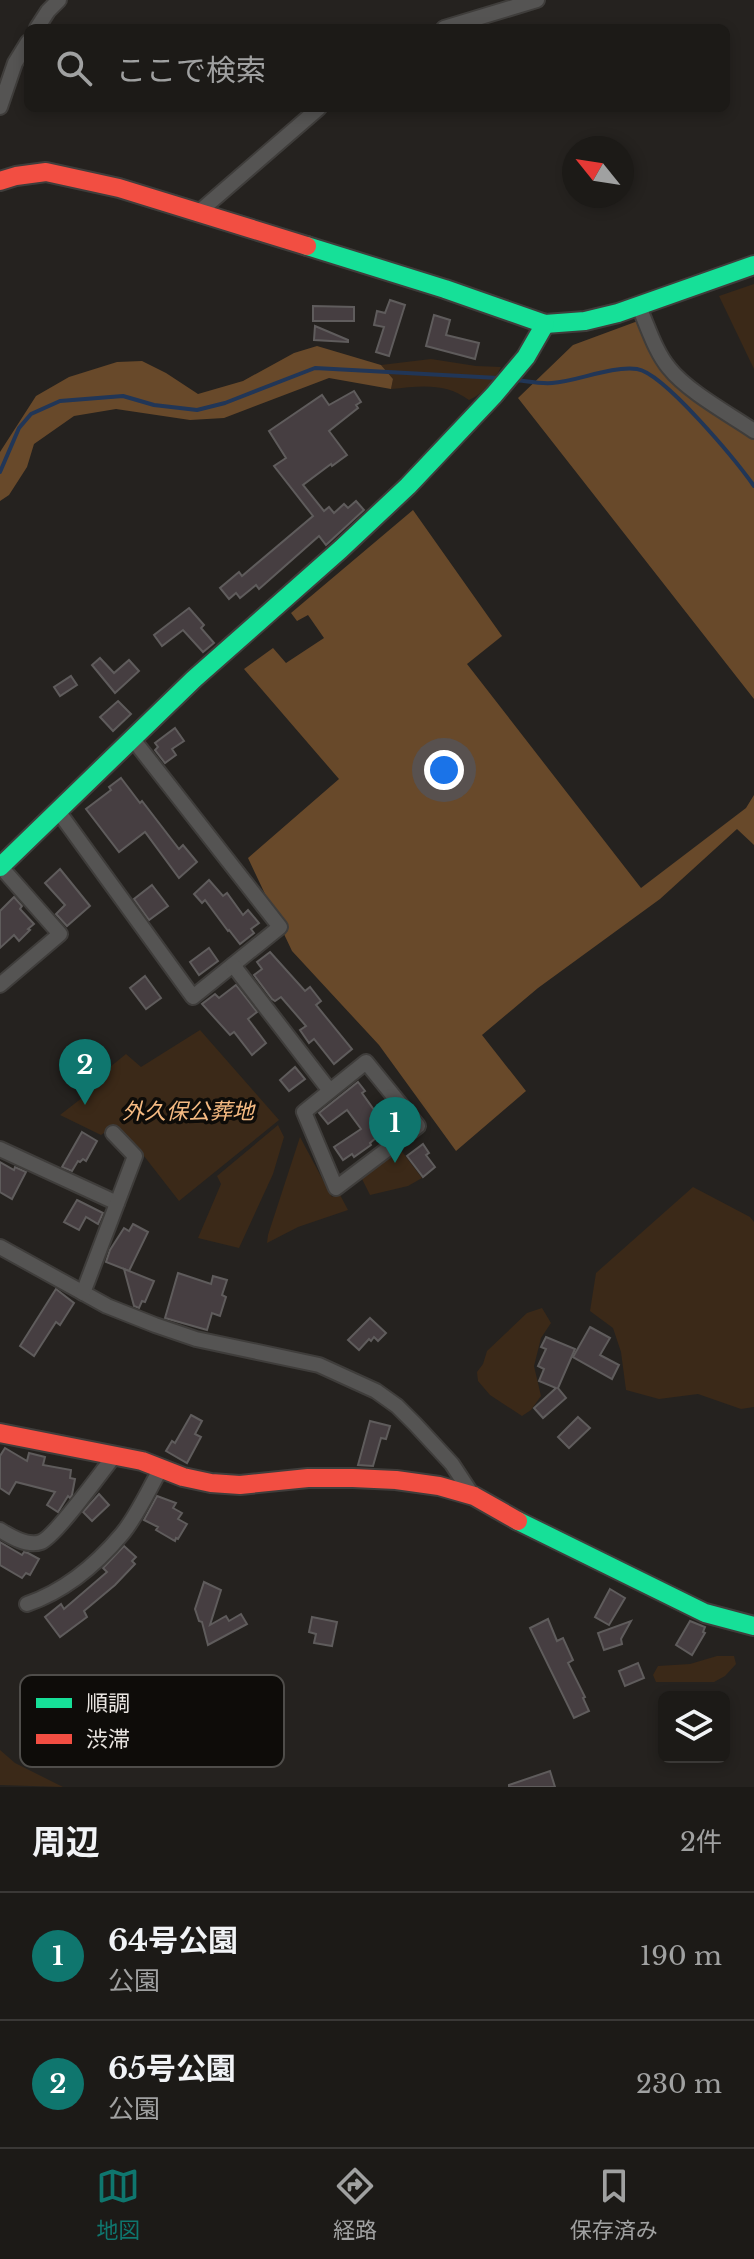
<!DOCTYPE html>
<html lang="ja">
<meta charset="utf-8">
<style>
body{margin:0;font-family:"Libre Baskerville","Noto Sans JP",serif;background:#292724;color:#f1f3f6}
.controls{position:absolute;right:24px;bottom:24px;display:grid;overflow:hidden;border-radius:12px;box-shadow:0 4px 12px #0003}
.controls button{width:72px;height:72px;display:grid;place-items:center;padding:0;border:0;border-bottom:2px solid #3a3836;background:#1c1a17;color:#f1f3f6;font:40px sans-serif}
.compass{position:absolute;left:562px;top:136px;width:72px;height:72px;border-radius:50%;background:#1c1a17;box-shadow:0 4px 12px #0003;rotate:300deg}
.you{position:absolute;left:444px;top:770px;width:28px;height:28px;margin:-20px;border:6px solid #fff;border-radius:50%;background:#1a73e8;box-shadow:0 0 0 12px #1a73e833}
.badge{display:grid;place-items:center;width:52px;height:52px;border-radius:50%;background:#0f766e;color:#fff;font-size:26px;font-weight:700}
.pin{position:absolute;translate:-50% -66px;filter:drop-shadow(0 2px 4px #0008)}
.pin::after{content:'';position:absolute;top:42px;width:28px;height:24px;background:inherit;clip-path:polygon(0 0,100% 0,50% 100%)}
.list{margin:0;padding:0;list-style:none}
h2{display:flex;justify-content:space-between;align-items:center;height:104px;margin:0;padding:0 32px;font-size:34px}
h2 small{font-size:26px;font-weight:400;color:#a0a1a1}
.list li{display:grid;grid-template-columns:52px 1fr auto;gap:24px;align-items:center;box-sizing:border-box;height:128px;padding:0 32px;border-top:2px solid #3a3836}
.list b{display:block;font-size:30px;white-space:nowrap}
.list p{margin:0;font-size:26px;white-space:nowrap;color:#a0a1a1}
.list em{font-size:26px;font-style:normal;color:#a0a1a1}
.icon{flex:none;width:44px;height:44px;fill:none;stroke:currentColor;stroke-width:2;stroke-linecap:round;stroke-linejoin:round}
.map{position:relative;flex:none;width:754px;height:1787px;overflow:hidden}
.search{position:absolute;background:#1c1a17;box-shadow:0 4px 12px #0003;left:24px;right:24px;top:24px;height:88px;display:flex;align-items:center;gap:20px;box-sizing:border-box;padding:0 28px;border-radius:12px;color:#a0a1a1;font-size:30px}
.sheet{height:360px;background:#1c1a17}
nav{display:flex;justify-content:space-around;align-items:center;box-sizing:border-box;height:112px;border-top:2px solid #3a3836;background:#1c1a17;font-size:22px;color:#a0a1a1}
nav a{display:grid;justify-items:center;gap:4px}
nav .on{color:#0f766e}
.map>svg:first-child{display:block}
.green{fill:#3b2918}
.forest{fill:#68492a}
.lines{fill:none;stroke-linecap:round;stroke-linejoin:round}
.stream{stroke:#213657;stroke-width:4}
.building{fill:#463e41;stroke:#5f5c5c;stroke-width:2}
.street-casing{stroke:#3f3d3b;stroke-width:18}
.fast-casing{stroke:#3f3d3b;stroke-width:22}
.jam-casing{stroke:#3f3d3b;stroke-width:22}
.street{stroke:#555453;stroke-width:14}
.fast{stroke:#16e098;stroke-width:18}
.jam{stroke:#f24e42;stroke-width:18}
.labels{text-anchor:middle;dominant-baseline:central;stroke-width:7;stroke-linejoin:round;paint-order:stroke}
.park-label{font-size:22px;font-style:italic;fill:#f5ba82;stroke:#0e0c09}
.key{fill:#0e0c09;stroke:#4f4d4a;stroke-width:2}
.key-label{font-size:22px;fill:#e8e4e0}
</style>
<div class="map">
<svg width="754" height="1787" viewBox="0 0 754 1787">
<rect width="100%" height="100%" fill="#25221f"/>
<g class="green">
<polygon points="754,284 754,369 719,296"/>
<path d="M431 359 476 366 501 367C494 382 484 393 469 400 445 382 420 386 391 389L393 379 381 365Z"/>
<polygon points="200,1030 279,1120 179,1201 137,1147 116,1125 101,1135 60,1115 87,1094 83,1089 126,1054 141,1067"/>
<polygon points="278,1125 284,1137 273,1174 239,1248 198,1238 221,1184 217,1176"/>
<polygon points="300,1137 332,1197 339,1193 348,1210 298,1227 267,1243 268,1235"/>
<polygon points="400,1149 422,1178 408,1186 370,1195 361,1177"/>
<polygon points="693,1187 750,1217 754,1222 754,1407 741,1409 698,1394 659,1399 626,1390 621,1352 613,1328 590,1311 596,1273"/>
<polygon points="542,1308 551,1323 541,1338 534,1366 541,1396 531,1410 522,1416 490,1395 478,1381 477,1372 483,1364 487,1351 527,1313"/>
<polygon points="717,1656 734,1656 736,1664 725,1676 714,1682 656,1682 653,1675 658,1666 690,1664"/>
<polygon points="0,1750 15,1763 63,1787 0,1785"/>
</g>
<g class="forest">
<polygon points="646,318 677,374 754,434 754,699 518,398 573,345"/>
<polygon points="317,346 381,365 393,379 391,389 329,378 224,418 190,420 116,409 74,416 34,444 27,467 9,495 0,501 0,452 36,396 69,377 117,362 142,361 166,373 198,394 243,381 294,353"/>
<polygon points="413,510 502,636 467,664 641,888 746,808 754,795 754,845 737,829 660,899 538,988 482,1035 526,1091 456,1151 379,1045 292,951 248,858 339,779 244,669 273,648 286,663 324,638 308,615 297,621 291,613"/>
</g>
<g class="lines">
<g class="stream">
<path d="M515 380C526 381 540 384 552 383 579 381 609 366 637 369 664 373 737 462 754 486"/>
<polyline points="0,472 19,428 31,414 60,401 123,396 154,405 197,410 225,403 315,368 498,378"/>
</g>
</g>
<g class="building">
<polygon points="390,300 405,305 389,356 376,352 384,327 374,325 377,311 385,313"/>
<polygon points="313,306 354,307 354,321 313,321"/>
<polygon points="434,315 450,320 446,335 479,343 475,359 426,346"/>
<polygon points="315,326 348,340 348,342 314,340"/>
<polygon points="354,391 361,402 356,405 358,408 329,431 347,455 332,466 331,464 303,485 324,511 329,507 334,513 344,504 348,508 356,501 364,510 326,545 319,536 259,589 256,585 240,598 236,593 229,599 220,588 239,572 242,576 313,516 274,466 286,458 269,431 322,395 329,405"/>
<polygon points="189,608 204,625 201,628 214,643 203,652 183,630 162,646 154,635"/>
<polygon points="100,658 114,673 129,660 139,671 115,693 92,665"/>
<polygon points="71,676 77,685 60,696 54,687"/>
<polygon points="118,701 131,714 113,731 100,717"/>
<polygon points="175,728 184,741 172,749 176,755 165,763 155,750 158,747 155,743"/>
<polygon points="121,778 140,803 142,801 179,849 183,845 197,862 179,878 145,832 119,852 86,809 111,790 109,787"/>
<polygon points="60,869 90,906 67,926 56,914 65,905 45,883"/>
<polygon points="209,880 223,896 227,893 243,915 248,910 259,923 251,929 254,933 240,944 229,930 228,931 205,900 202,903 194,894"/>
<polygon points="152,885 168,906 149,920 134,899"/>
<polygon points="14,897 22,906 20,909 34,924 28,929 30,930 19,941 14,935 0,948 0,911"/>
<polygon points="209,948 218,961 199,975 190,962"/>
<polygon points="270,952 305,991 310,987 321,1001 316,1005 352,1049 334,1064 314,1039 309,1043 300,1030 306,1026 281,997 275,1001 272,999 254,975 262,969 257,962"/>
<polygon points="145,976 161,998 146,1009 130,988"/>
<polygon points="236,985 257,1012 248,1019 266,1043 252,1055 234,1032 230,1035 202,1004 215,994 219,998"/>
<polygon points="295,1067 305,1079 289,1091 280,1080"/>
<polygon points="358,1082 365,1091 362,1093 377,1114 385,1108 387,1111 390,1108 398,1119 370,1143 371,1145 354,1157 352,1154 343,1160 334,1147 361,1129 347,1110 328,1124 319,1113"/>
<polygon points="82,1132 97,1141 86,1161 83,1159 80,1162 78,1161 72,1171 62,1167"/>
<polygon points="423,1144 429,1153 426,1155 435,1167 423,1177 407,1156"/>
<polygon points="0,1162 14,1170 15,1167 26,1172 12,1199 0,1192"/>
<polygon points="77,1200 103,1213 98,1224 86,1217 79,1230 64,1222"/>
<polygon points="133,1224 148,1232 129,1271 106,1262 110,1250 124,1228 129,1231"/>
<polygon points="124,1269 154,1281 145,1302 142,1301 139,1308 134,1306"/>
<polygon points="178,1273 211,1284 213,1276 227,1280 222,1295 226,1297 220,1316 212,1313 207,1330 165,1318"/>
<polygon points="56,1289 74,1303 60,1325 56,1322 34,1356 20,1346"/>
<polygon points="370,1318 386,1333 378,1341 374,1337 371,1341 369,1339 359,1350 348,1340"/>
<polygon points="590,1327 610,1338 600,1355 619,1365 612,1379 573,1357"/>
<polygon points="546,1337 575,1349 558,1388 566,1398 543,1418 534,1408 556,1388 539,1381 544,1369 538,1366 546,1349 541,1347"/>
<polygon points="191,1415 202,1421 195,1434 201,1437 187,1463 166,1451 172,1441 175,1443"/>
<polygon points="578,1417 590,1428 569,1448 558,1437"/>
<polygon points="370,1421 390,1426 386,1439 381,1438 373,1466 358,1465"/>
<polygon points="5,1448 27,1461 29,1453 45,1457 43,1465 71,1470 70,1478 75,1479 72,1495 70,1498 68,1496 58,1512 47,1505 55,1492 16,1482 9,1494 0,1488 0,1456"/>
<polygon points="99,1494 109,1505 92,1521 83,1512"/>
<polygon points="157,1496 176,1503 173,1508 182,1513 178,1519 187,1524 178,1539 176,1538 175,1541 156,1530 158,1527 144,1520"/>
<polygon points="0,1542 22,1555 24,1552 28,1553 39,1559 30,1575 26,1573 22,1578 0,1565"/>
<polygon points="124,1546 136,1557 132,1561 135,1564 115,1585 84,1611 87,1617 60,1637 45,1617 61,1604 64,1609 107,1572 103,1568"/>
<polygon points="204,1582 221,1590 210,1625 226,1616 229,1621 241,1614 247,1624 208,1645 202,1622 199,1621 195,1609"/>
<polygon points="610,1589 625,1598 609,1625 595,1617"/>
<polygon points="312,1617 337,1622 332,1646 314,1643 316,1634 309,1632"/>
<polygon points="548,1619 557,1641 563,1638 573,1660 568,1663 585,1697 583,1698 589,1711 574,1718 530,1628"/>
<polygon points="631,1621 621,1639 622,1644 604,1650 598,1633"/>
<polygon points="690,1621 705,1627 703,1632 705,1633 692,1655 676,1645"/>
<polygon points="638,1663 644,1678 625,1686 619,1671"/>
<polygon points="550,1771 555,1787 509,1787 509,1785"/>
</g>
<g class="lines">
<g class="street-casing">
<g id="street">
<polyline points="37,28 48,11 59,0"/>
<polyline points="444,28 537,0"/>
<polyline points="0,107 15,63 28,42"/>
<polyline points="199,212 319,108"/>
<path d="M639 307C648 327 655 351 669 368 687 391 729 414 754 431"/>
<polyline points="58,811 193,997 280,927 132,738"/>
<polyline points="233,965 330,1091 304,1112 336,1188 418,1126 366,1062 330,1091"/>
<polyline points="0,985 60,934 0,866"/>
<polyline points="0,1149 117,1203"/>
<polyline points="0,1247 107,1306 155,1325 196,1339 319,1365 376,1391 397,1406 415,1424 452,1464 473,1496"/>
<polyline points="83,1293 135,1156 113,1133"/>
<path d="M0 1530C11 1537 28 1547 41 1542 56 1536 102 1471 115 1455"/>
<path d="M27 1604C65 1591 96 1565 122 1534 137 1516 148 1491 160 1470"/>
</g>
</g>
<g class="fast-casing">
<g id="fast">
<polyline points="307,246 445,289 545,324 585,321 618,313 754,265"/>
<polyline points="0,867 194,679 341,549 408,486 494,395 526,357 545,324"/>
<polyline points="518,1521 705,1613 754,1626"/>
</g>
</g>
<g class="jam-casing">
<g id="jam">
<polyline points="0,181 16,176 46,172 119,188 307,246"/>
<polyline points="0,1433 142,1461 183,1477 211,1483 240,1485 308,1478 353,1478 396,1480 439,1486 474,1496 518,1521"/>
</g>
</g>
<use href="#street" class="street"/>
<use href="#fast" class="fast"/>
<use href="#jam" class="jam"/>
</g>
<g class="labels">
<g class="park-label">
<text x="188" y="1111">外久保公葬地</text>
</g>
</g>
<rect x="20" y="1675" width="264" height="92" rx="12" class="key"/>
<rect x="36" y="1698" width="36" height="10" fill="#16e098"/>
<rect x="36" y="1734" width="36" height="10" fill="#f24e42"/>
<g class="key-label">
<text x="86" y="1711">順調</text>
<text x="86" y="1747">渋滞</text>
</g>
</svg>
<div class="controls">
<button><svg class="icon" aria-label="layers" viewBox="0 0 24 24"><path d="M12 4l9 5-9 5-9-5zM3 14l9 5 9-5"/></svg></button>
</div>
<svg class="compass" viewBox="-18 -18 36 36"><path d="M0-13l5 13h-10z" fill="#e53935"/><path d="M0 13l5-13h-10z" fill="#a0a1a1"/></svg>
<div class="you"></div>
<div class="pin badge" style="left:395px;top:1163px">1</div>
<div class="pin badge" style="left:85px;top:1105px">2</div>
<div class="search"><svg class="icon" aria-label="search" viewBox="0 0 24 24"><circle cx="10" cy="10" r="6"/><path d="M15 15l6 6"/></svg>ここで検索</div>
</div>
<section class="sheet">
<h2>周辺<small>2件</small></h2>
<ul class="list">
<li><span class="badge">1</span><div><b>64号公園</b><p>公園</p></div><em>190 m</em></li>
<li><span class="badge">2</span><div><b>65号公園</b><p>公園</p></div><em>230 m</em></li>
</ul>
</section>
<nav>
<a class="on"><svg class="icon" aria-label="map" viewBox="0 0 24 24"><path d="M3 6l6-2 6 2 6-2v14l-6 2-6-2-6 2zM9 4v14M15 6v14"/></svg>地図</a>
<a><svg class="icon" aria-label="directions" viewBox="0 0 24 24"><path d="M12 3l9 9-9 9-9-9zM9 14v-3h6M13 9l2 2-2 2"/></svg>経路</a>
<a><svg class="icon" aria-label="saved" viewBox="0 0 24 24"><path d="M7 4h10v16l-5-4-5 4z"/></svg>保存済み</a>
</nav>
